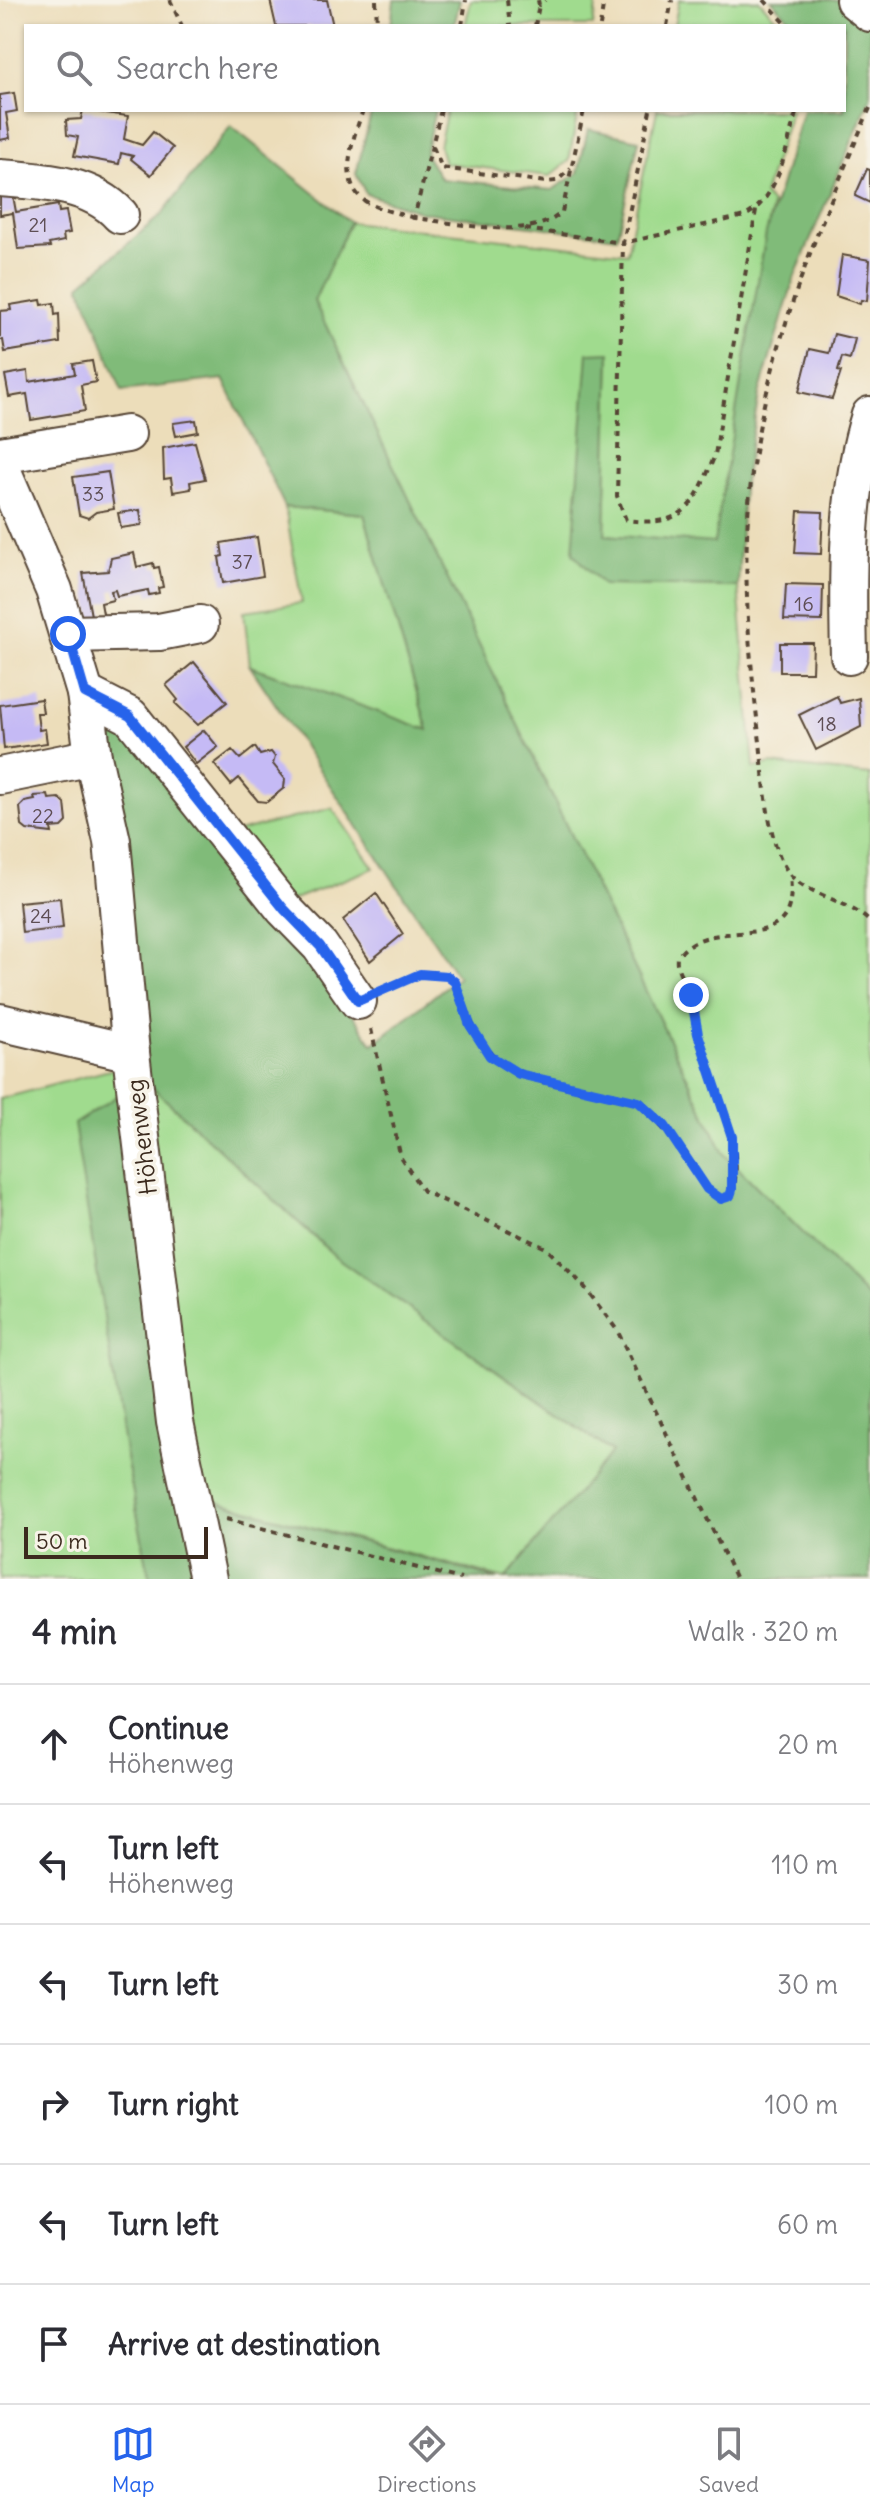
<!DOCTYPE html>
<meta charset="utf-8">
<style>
body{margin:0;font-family:Delius,sans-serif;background:#f7f7f7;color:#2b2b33}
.scale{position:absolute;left:24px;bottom:20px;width:184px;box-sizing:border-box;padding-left:8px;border:4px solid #3b2a1e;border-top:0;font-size:22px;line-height:28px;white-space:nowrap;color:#3b2a1e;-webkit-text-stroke:6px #f7f3e8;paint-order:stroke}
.stop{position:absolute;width:24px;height:24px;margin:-18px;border:6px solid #2563eb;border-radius:50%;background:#fff}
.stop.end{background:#2563eb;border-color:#fff;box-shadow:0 2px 8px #0008}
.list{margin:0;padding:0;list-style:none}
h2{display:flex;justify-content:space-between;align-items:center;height:104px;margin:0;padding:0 32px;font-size:34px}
h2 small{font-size:26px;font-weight:400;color:#7c7c81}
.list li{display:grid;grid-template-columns:52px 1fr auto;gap:24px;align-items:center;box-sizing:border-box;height:120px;padding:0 32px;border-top:2px solid #e1e1e2}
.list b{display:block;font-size:30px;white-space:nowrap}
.list p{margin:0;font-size:26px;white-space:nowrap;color:#7c7c81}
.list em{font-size:26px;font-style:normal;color:#7c7c81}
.icon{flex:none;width:44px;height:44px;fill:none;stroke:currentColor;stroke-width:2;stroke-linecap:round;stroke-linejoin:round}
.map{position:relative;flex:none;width:870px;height:1579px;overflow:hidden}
.search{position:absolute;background:#fff;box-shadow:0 2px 6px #0004;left:24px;right:24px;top:24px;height:88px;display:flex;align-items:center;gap:20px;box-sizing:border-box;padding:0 28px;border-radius:0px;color:#7c7c81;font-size:30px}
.sheet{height:824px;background:#fff}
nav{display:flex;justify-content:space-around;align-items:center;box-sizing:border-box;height:112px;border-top:2px solid #e1e1e2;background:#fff;font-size:22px;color:#7c7c81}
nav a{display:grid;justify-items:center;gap:4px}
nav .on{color:#2563eb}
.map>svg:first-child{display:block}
.green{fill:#a0db8e;stroke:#6e8256;stroke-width:2}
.forest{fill:#80bb79;stroke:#5e724c;stroke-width:2}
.building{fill:#c5baf5}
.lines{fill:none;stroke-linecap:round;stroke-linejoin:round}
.minor-casing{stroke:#564535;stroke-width:40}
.path{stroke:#564535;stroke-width:4;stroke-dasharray:6 6;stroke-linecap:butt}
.minor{stroke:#fff;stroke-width:36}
.route{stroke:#2563eb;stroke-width:10}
.labels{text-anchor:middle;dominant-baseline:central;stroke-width:7;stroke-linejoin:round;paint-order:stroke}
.number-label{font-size:20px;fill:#5e4e54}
.street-label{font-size:24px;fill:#3b2a1e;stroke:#f7f3e8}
</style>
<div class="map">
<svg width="870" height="1579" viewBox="0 0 870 1579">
<rect width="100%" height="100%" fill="#f7f3e8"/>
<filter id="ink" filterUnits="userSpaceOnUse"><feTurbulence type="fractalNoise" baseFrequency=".0125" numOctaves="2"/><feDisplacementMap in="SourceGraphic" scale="16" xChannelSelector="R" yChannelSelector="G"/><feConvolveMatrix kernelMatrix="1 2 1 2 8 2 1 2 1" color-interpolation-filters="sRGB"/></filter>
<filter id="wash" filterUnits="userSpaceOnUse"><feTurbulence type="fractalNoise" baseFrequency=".006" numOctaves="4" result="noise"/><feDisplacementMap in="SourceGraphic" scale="32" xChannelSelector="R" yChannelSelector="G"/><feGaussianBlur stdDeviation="1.8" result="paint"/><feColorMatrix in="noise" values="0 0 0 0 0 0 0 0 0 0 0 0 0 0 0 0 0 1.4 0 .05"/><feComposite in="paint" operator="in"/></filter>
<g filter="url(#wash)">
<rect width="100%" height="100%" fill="#ecddba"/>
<g class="green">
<polygon points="471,0 597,0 593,26 465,26"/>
<polygon points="679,0 759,0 783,26 674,26"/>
<polygon points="447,110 578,110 569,161 550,176 444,163 439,146"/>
<polygon points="657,110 791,110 764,195 772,204 714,544 605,535 610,353 588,353 603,585 738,587 754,768 771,764 870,775 870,1300 724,1154 314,301 350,222 627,253"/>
<polygon points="285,507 364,514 428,730 250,666 244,611 302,603"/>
<polygon points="332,808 374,868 289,901 234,833"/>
<polygon points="128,1065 336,1257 613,1453 505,1579 192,1495 125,1452 150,1579 0,1579 0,1099"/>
</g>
<g class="forest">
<polygon points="394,0 460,0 454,26 391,26"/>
<polygon points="771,0 844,0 870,25 870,98 795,276 759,394 743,487 738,587 603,585 573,553 588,353 610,352 605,535 714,543 766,233 803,110 844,110 844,26 796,26"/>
<polygon points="372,110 435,110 425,154 441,179 552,190 578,173 588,129 639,140 617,237 422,212 366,194 356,174"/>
<polygon points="231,126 350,222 314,301 724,1154 870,1300 870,1579 505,1579 612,1452 336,1257 128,1065 105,721 216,818 373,1044 458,977 250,666 428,730 364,514 285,507 223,379 122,391 80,285 161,215"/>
<polygon points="128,1089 193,1495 498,1579 150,1579 125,1452 74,1124"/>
</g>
<g id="blocks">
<g class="building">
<polygon points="270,0 327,0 333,26 276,26"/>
<polygon points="14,93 17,111 6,113 10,138 0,140 0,95"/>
<polygon points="83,110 128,116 124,139 142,145 153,132 173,148 151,175 131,159 133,156 121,153 119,164 74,156 78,137 67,135 66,120 81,119"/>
<polygon points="867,169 870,170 870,203 855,196"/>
<polygon points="12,190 16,212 58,205 59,212 66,211 70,233 63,234 64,241 49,244 50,247 18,249 13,213 0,215 0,192"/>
<polygon points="842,255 870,260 867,301 861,300 860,304 836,296"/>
<polygon points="41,300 42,305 54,303 55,315 59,314 60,343 5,352 3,340 0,340 0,311 11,310 10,305"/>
<polygon points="834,334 855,339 850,359 842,357 838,371 841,372 832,399 799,392 810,349 829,353"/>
<polygon points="92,361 96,382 81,385 85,411 31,420 27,394 9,397 5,375 28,371 29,382 75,374 73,364"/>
<polygon points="196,420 198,432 176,436 173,423"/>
<polygon points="195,442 205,479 190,482 191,489 173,492 171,478 164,479 163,448"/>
<polygon points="108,472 114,509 96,512 88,518 79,515 73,477"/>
<polygon points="140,510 142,525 121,528 118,513"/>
<polygon points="798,511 823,512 821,554 795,553"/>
<polygon points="257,537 263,576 223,583 219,557 223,556 221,543"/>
<polygon points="134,553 137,567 153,563 154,568 159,567 163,587 158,588 159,593 149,595 148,590 117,596 115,590 111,591 113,600 101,603 104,619 92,621 83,573 108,571 111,558"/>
<polygon points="786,584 823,585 822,621 784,620"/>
<polygon points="780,643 813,643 812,672 780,672"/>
<polygon points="194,662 227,702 198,725 175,703 178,700 166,685"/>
<polygon points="837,696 840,703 859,698 861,727 816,750 799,715"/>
<polygon points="41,699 43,713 37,713 39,730 45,729 47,743 4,749 0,705"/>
<polygon points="204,730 218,747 196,764 183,747"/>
<polygon points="255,747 260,755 271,752 275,757 273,764 285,779 284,788 267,802 258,801 239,778 231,785 214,764 232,750 240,759"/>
<polygon points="48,795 49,799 59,798 65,803 67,822 62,827 51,828 52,833 27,830 22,826 20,807 25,802 35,800 34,796"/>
<polygon points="376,893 403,934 370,961 343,920"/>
<polygon points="60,898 63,928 22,933 19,902"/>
</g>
</g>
</g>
<g filter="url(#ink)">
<use href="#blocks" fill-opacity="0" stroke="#564535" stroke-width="2"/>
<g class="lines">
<g class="minor-casing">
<g id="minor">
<polyline points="854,0 870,13"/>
<path d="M0 178C41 181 91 183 120 215"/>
<polyline points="0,455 127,434"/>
<polyline points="0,465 54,590 85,693 93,757 112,841 131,1053 175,1422 208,1579"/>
<polyline points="68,634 159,632 200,624"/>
<path d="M849 656C847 576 846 492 870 415"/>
<polyline points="85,693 130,716 284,909 320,946 358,1001"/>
<polyline points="0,776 93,757"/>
<polyline points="0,1022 131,1053"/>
</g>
</g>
<g class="path">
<polyline points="170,0 182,26"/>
<polyline points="376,0 377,26"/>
<polyline points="507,0 510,26"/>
<polyline points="538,0 539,5 545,0"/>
<polyline points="764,0 788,26"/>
<polyline points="462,26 466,0"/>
<polyline points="535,26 539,5"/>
<polyline points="600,26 604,0"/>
<polyline points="667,26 672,0"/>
<path d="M870 108C818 228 766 350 751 482 741 569 749 656 760 742 764 778 767 842 788 872 803 894 849 900 870 922"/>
<path d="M363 110C354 136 336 181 365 201 378 210 399 213 414 218"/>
<path d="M441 110 414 218C454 222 532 242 562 212L584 110"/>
<path d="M650 110 623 243 745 216C780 197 786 146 797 110"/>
<polyline points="433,147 442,168 546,182 557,181 571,168"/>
<path d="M525 229 623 243 617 496 626 520C685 528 694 506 715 455L756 210"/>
<path d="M383 990C407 980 431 962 455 982L479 1041 502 1065 541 1081 639 1102 684 1151 707 1189 718 1198H726C755 1171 711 1077 701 1045 696 1029 695 1013 691 997 688 983 675 972 677 957 714 908 800 966 790 876"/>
<polyline points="371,1029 401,1158 423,1191 546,1248 583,1285 617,1330 736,1579"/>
<polyline points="226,1519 461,1579"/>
</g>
<use href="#minor" class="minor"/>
</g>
</g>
<g class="lines" filter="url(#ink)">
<polyline class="route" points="68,634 85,693 130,716 284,909 320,946 358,1001 420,974 447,976 455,982 470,1025 490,1056 519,1074 639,1102 665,1126 707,1189 721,1199 730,1196 732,1190 732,1137 698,1034 691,995"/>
</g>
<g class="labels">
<g class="number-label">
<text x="38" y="224">21</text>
<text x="93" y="493">33</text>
<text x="242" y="561">37</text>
<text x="804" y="603">16</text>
<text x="827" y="723">18</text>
<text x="43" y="815">22</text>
<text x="41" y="915">24</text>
</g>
<g class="street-label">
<text transform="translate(141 1137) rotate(-97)">Höhenweg</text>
</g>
</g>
</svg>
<div class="scale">50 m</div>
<div class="stop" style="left:68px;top:634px"></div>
<div class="stop end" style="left:691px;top:995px"></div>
<div class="search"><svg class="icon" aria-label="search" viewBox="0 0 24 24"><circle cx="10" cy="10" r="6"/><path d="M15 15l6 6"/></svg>Search here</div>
</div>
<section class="sheet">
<h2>4 min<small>Walk · 320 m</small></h2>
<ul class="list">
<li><svg class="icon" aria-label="ahead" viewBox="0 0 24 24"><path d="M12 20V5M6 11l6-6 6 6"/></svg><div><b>Continue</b><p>Höhenweg</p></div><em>20 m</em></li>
<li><svg class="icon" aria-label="left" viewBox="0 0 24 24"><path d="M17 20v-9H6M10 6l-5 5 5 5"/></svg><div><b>Turn left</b><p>Höhenweg</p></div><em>110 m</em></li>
<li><svg class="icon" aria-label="left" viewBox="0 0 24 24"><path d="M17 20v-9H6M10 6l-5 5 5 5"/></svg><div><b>Turn left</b></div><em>30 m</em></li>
<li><svg class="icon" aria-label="right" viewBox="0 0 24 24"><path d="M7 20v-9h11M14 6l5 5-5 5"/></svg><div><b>Turn right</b></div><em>100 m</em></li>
<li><svg class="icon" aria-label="left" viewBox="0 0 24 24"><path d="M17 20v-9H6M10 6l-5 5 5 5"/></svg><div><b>Turn left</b></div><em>60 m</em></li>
<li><svg class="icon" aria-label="arrive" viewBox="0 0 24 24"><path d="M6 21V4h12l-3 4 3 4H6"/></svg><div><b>Arrive at destination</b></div></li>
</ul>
</section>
<nav>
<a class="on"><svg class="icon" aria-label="map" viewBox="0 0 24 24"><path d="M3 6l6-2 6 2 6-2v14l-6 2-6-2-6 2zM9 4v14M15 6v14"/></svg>Map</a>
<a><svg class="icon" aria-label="directions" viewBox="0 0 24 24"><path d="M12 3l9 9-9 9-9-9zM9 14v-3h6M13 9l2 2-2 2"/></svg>Directions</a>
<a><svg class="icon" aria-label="saved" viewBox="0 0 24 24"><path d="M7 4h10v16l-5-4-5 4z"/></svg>Saved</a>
</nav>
